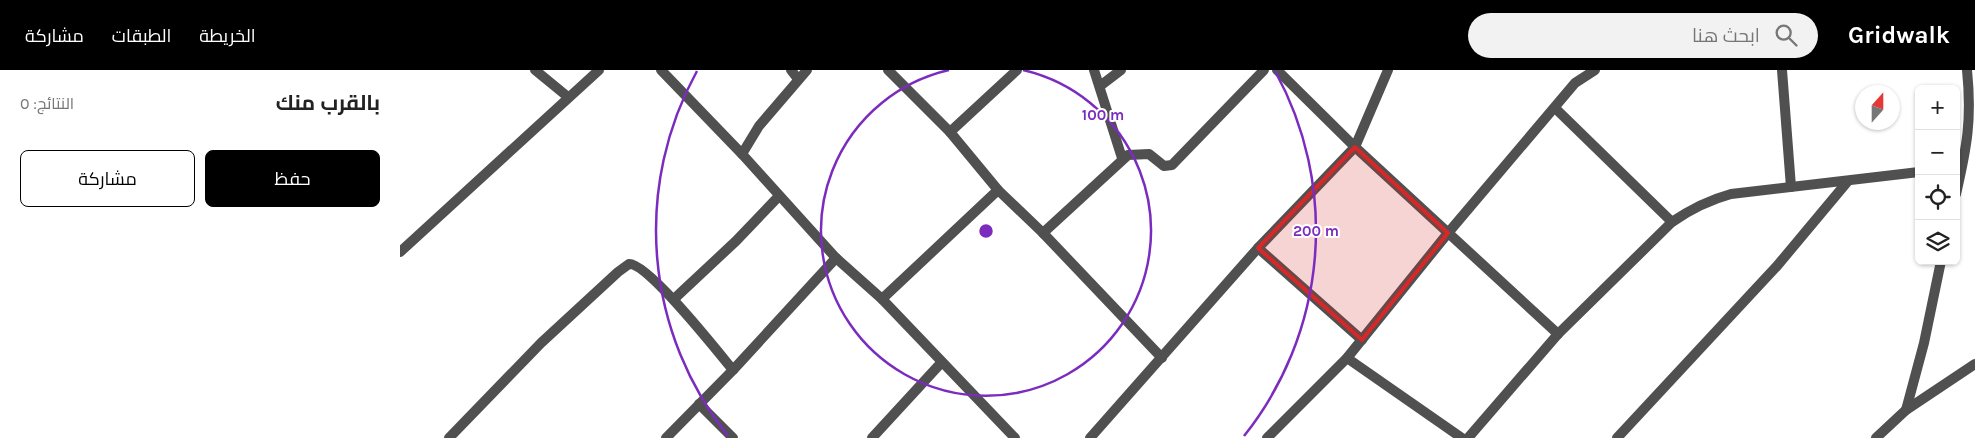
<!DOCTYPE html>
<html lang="ar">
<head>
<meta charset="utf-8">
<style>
	:root { --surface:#fff; --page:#f2f2f2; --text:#222; --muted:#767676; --line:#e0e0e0; --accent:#000 }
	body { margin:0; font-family:Karla,Cairo,sans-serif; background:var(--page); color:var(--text); direction:rtl }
	.controls { position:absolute; right:15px; top:15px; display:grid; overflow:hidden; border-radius:8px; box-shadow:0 1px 4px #0004 }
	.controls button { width:45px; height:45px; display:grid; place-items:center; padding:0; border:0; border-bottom:1px solid var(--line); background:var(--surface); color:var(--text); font:25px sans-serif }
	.compass { position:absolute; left:1455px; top:15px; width:45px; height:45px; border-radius:50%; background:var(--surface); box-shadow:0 1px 4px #0004; rotate:21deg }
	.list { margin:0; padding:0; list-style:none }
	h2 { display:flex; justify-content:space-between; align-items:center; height:65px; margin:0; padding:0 20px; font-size:21px }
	h2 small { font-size:16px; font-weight:400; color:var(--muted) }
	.actions { display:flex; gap:10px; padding:15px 20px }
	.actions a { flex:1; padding:11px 0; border:1px solid var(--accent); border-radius:8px; text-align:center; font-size:18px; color:var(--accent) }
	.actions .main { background:var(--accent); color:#fff }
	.icon { flex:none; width:28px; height:28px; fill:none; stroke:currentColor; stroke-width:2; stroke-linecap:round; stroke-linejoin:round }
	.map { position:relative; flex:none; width:1575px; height:368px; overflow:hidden; direction:ltr }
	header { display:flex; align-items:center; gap:30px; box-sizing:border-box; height:70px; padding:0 25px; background:var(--accent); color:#fff }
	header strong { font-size:24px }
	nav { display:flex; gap:28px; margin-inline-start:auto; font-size:18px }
	.search { width:350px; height:45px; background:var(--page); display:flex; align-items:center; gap:12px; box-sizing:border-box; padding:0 18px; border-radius:28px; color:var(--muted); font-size:19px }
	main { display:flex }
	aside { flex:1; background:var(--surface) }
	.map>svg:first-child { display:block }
</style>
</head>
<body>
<header>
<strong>Gridwalk</strong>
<div class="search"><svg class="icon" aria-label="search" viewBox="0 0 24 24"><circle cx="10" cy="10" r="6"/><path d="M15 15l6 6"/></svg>ابحث هنا</div>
<nav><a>الخريطة</a><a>الطبقات</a><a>مشاركة</a></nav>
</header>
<main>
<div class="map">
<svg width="1575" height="368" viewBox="0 0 1575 368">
	<rect width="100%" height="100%" fill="#fff"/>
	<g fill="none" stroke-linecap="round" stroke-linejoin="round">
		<g stroke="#505050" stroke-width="10">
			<path d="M135 0 168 27"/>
			<path d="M261 0 342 84 436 188 482 229 615 368"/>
			<path d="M391 0 398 9"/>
			<path d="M488 0 550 62 598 120 643 163 762 288"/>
			<path d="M694 0 722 88"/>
			<path d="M877 0 955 77 1158 264"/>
			<path d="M1382 0 1391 117"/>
			<path d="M700 16 721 0"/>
			<path d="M1155 38 1272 152"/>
			<path d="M550 62 617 0"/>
			<path d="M342 84 359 56 407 0"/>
			<path d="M1556 124C1567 77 1572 49 1567 0"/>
			<path d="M643 163 728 85 749 84 764 96 772 95 864 0"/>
			<path d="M858 178 962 270"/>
			<path d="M0 182 199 0"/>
			<path d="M274 229 336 171 379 126"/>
			<path d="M482 229 598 120"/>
			<path d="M947 288 1062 368"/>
			<path d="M299 334 333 368"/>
			<path d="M1506 340 1524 273 1541 191"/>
			<path d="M49 368 141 273 218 202 229 194C248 193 318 282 333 300"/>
			<path d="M266 368 333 300 436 188"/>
			<path d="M472 368 541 293"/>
			<path d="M690 368 858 178 955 77 988 0"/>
			<path d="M867 368 947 288 1048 163 1175 13 1195 0"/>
			<path d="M1068 368 1158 264 1272 152C1291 139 1309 130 1331 124L1519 102"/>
			<path d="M1217 368 1377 196 1448 111"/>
			<path d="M1476 368 1506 340 1575 294"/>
		</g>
	</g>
	<path fill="#d62828" fill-opacity="0.2" stroke="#d62828" stroke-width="4" stroke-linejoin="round" d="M955 77 1048 163 962 270 858 178Z"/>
	<g fill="none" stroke="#7b2cbf" stroke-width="2.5">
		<path d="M623 0A165 165 0 1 1 549 0"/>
		<path d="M328 366A330 330 0 0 1 297 1M875 1A330 330 0 0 1 844 366"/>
	</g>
	<circle cx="586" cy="161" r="8" fill="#7b2cbf" stroke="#fff" stroke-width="2.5"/>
	<g font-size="15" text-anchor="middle" font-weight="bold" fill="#7b2cbf" stroke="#fff" stroke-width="4" stroke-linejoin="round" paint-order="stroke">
		<text x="703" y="50">100 m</text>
		<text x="916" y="166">200 m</text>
	</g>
</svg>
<div class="controls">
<button>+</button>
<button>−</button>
<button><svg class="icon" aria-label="locate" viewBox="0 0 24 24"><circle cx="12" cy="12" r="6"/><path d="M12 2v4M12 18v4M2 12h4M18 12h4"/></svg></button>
<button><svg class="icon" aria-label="layers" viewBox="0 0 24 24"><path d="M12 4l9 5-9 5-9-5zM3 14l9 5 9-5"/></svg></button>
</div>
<svg class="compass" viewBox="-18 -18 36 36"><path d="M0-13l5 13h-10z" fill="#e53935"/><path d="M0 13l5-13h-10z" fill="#767676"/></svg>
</div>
<aside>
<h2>بالقرب منك<small>النتائج: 0</small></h2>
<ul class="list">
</ul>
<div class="actions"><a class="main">حفظ</a><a>مشاركة</a></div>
</aside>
</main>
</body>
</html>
